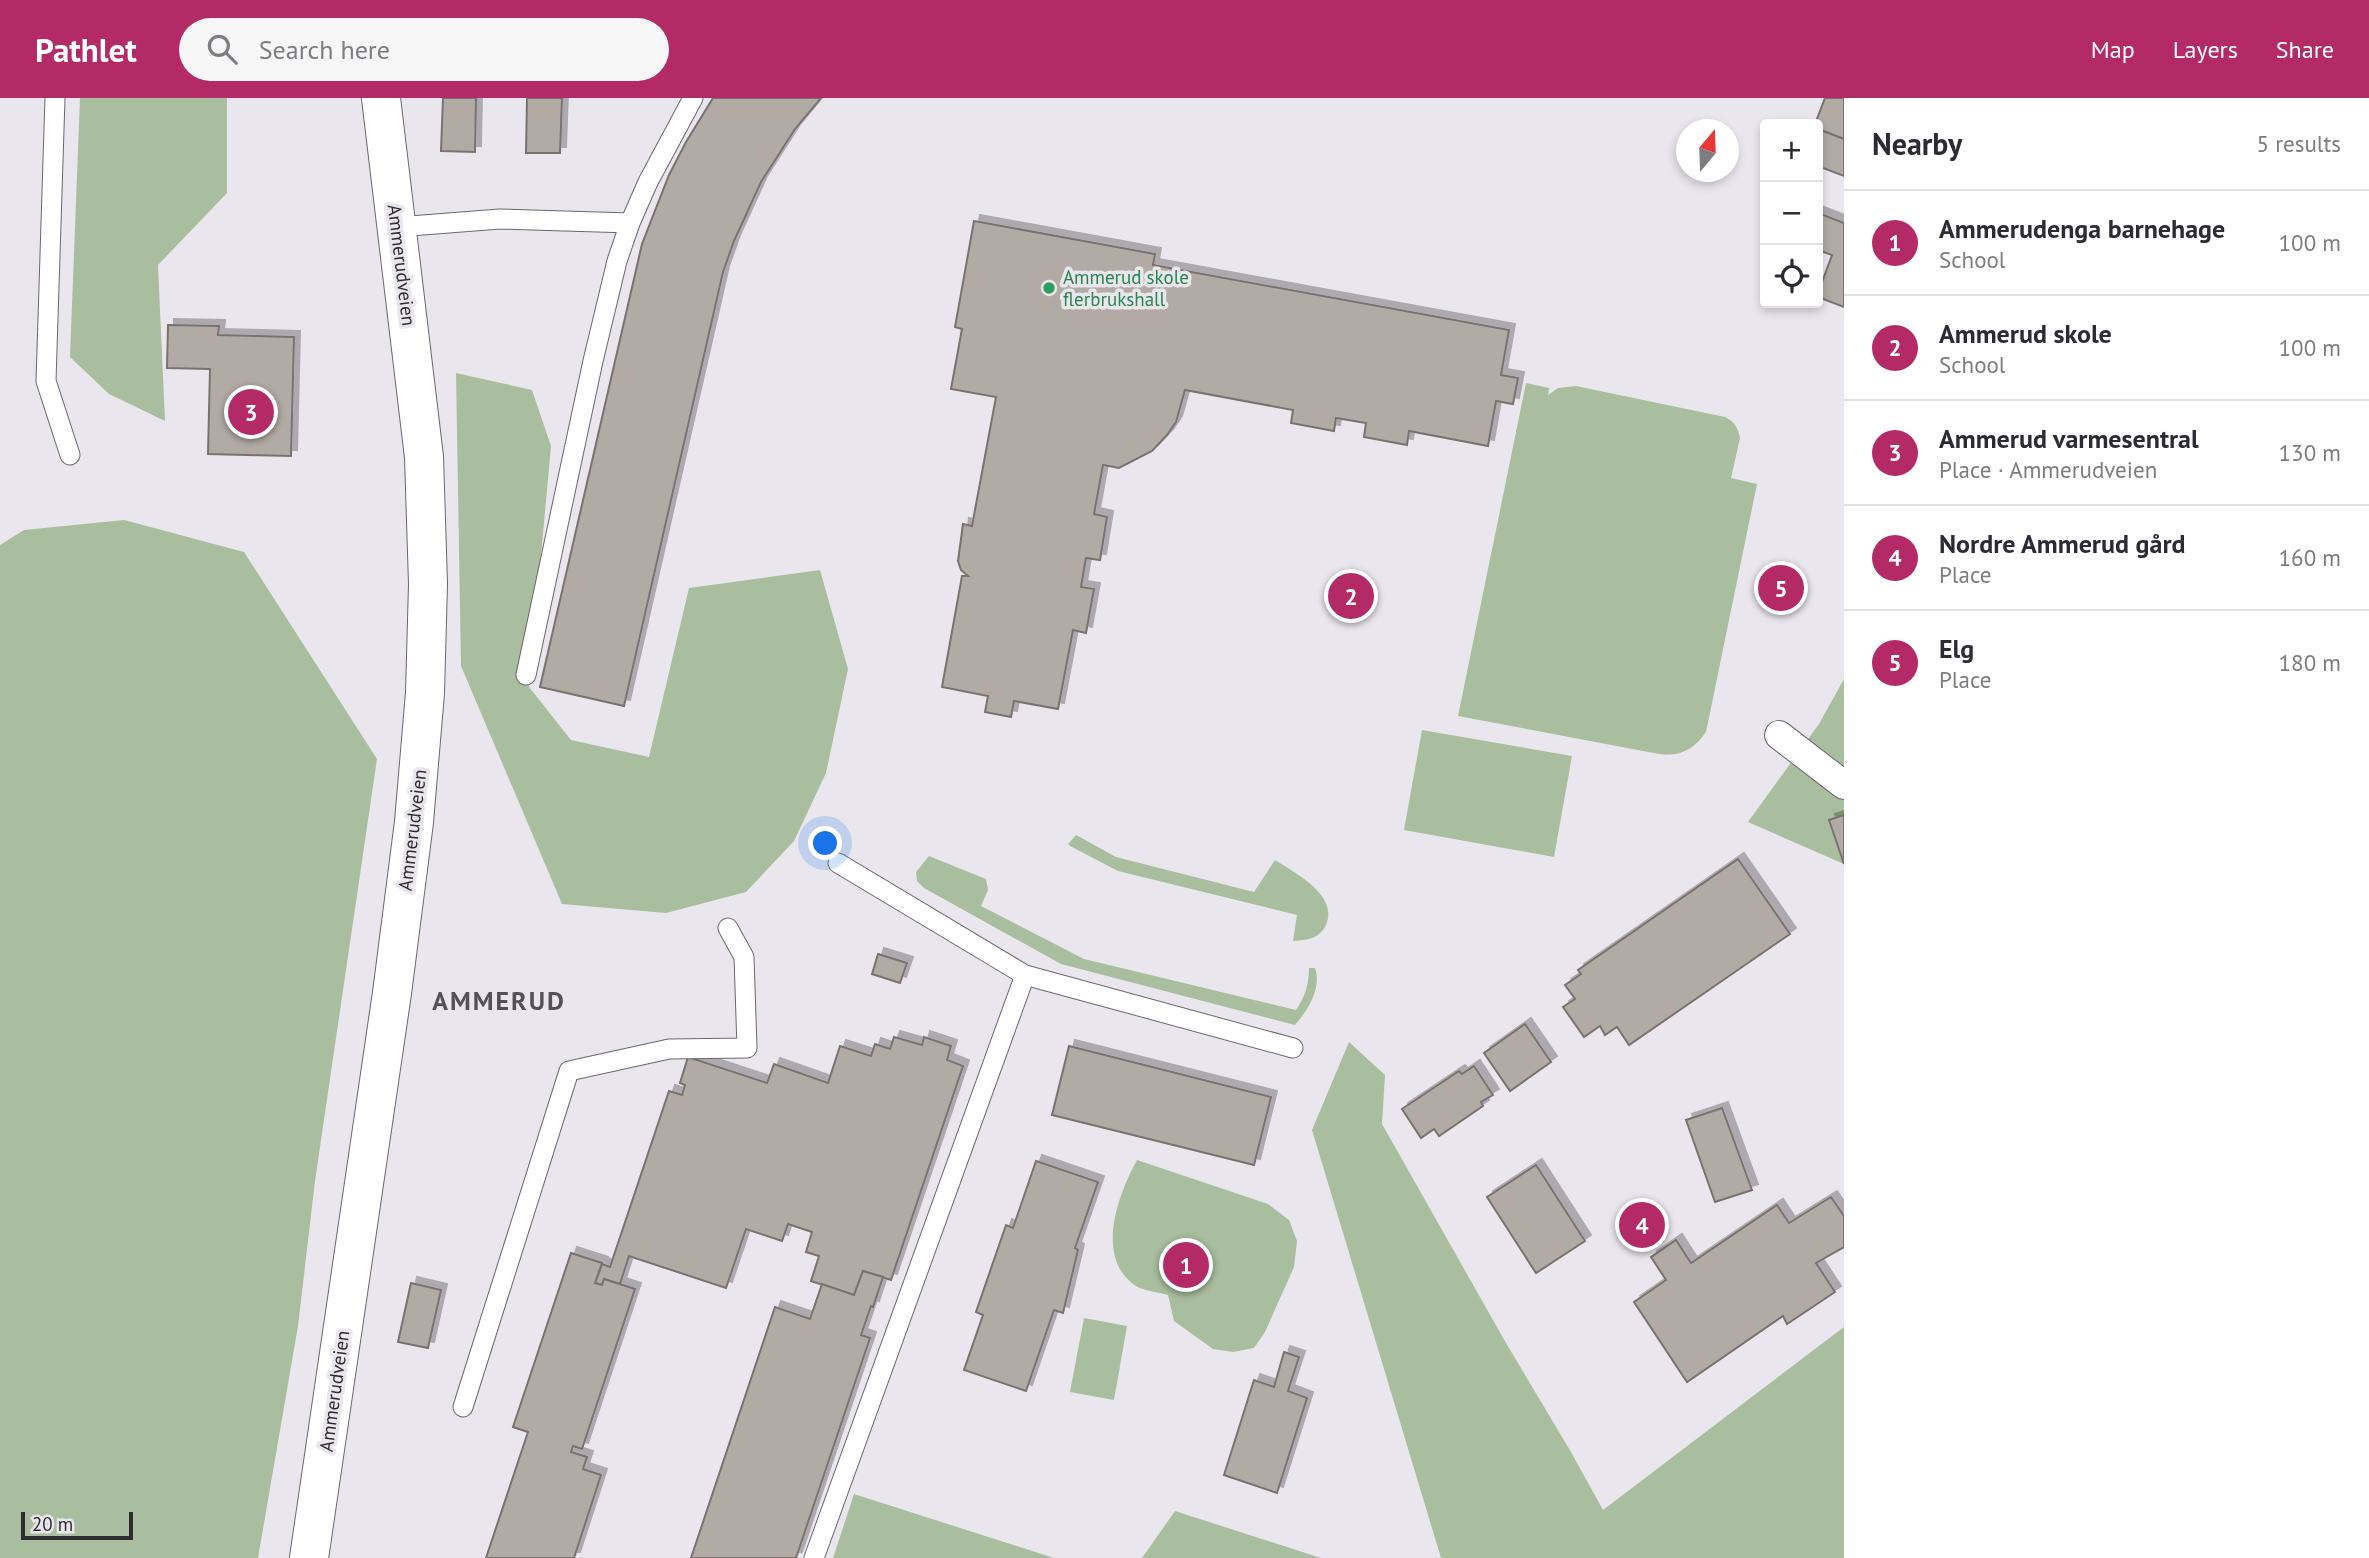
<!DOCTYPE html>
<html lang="en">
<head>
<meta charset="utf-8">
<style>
	:root { --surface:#fff; --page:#f7f7f7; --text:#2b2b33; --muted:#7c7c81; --line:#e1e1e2; --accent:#b42a66 }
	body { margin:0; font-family:"PT Sans",sans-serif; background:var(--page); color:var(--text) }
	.controls { position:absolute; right:21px; top:21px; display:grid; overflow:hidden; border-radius:7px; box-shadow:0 4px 10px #0003 }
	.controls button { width:63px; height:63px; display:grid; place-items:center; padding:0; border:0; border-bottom:2px solid var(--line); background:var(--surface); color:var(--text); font:35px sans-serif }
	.compass { position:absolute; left:1676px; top:21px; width:63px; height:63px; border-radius:50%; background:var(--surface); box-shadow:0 4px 10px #0003; rotate:19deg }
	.scale { position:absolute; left:21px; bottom:18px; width:112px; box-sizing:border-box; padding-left:7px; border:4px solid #2e2d30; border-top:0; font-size:19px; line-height:24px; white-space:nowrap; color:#2e2d30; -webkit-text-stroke:5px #eae6ee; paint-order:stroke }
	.you { position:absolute; left:826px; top:746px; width:24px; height:24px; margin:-18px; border:5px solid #fff; border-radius:50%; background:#1a73e8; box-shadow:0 0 0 10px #1a73e833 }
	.badge { display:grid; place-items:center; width:46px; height:46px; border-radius:50%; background:var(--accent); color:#fff; font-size:23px; font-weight:700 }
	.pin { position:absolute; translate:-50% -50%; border:4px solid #fff; box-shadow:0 2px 7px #0006 }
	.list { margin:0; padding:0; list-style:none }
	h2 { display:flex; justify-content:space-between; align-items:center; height:91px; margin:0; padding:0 28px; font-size:30px }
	h2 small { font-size:23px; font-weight:400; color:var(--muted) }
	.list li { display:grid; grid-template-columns:46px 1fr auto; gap:21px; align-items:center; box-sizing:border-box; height:105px; padding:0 28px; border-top:2px solid var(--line) }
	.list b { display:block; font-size:26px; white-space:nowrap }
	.list p { margin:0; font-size:23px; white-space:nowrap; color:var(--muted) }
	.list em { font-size:23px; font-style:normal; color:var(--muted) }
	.icon { flex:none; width:38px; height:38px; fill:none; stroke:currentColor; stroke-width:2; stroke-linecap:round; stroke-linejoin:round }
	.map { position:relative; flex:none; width:1844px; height:1460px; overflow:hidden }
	header { display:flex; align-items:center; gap:42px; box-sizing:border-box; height:98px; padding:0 35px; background:var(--accent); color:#fff }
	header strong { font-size:33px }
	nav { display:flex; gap:38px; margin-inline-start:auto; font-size:24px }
	.search { width:490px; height:63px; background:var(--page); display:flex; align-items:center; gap:18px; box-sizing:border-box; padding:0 24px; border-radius:38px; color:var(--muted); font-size:26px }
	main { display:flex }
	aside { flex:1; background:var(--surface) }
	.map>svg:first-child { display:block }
</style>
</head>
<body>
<header>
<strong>Pathlet</strong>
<div class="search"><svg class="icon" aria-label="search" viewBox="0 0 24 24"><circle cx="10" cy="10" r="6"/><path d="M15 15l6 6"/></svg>Search here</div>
<nav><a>Map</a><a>Layers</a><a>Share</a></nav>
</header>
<main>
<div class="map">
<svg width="1844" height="1460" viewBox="0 0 1844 1460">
	<defs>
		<filter id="shadow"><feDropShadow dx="6" dy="-6" stdDeviation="0" flood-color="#0004"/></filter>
	</defs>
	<rect width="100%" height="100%" fill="#eae6ee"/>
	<g fill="#a9be9e">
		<path d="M80 0H227V95L158 167 165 323 109 296 70 259Z"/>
		<path d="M456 275 532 292 551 348 529 589 571 642 649 659 689 490 820 472 848 571 826 675 794 743 746 794 666 815 562 806 461 568Z"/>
		<path d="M1526 285 1549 290 1548 297 1558 290 1576 288 1725 319C1734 323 1738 330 1740 340L1731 380 1757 386 1706 634C1694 651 1681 659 1659 656L1458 618Z"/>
		<path d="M124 422 244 454 377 661 315 1083 298 1228 258 1460H0V447L24 432Z"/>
		<path d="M1844 581V766L1748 724 1819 626Z"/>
		<path d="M1422 632 1572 658 1554 759 1404 732Z"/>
		<path d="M1076 737 1116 759 1254 794 1275 762C1295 775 1339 797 1326 827 1319 841 1307 842 1293 843L1297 817 1118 773 1070 748 1068 746Z"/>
		<path d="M929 758 986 781 988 792 981 808 1084 861 1296 912C1305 899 1309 886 1309 870H1315C1322 890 1308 912 1295 927L1061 866 924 790 917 783 916 774Z"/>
		<path d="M1349 944 1385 977 1382 1026 1506 1245 1571 1354 1603 1412 1844 1229V1460H1441L1312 1032Z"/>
		<path d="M1137 1062 1268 1106 1289 1122 1297 1143 1294 1169 1265 1234 1254 1250 1233 1254 1213 1251 1174 1223 1168 1197C1158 1194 1144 1193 1136 1188 1094 1160 1118 1097 1137 1062Z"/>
		<path d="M1084 1220 1127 1228 1114 1302 1070 1294Z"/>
		<path d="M854 1396 1054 1460H833Z"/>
		<path d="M1175 1413 1321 1460H1142Z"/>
	</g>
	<g fill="#b2aba5" stroke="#7a726e" stroke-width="2" filter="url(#shadow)">
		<path d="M443 0H476L475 54 441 53Z"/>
		<path d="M527 0H562L560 55H526Z"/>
		<path d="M713 0H821L795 31 761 84 734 143 723 174 624 608 540 589 642 146 669 77 686 44Z"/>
		<path d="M1825 0H1844V41L1818 31V26H1815Z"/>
		<path d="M1818 31 1844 41V78L1818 68Z"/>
		<path d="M1818 115 1844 125V209L1818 199V189L1820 183 1822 184 1832 157 1818 152Z"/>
		<path d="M974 123 1155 156 1153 167 1509 232 1501 277 1518 280 1513 306 1496 303 1488 348 1409 333 1407 347 1364 339 1366 325 1336 320 1334 333 1291 325 1293 312 1185 292 1176 324 1167 337 1152 353 1119 370 1103 367 1094 416 1107 419 1100 462 1086 460 1081 489 1094 491 1086 535 1073 532 1058 611 1014 603 1011 619 985 614 988 598 942 589 962 478H968L961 472 958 463 963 426 972 428 996 299 951 291 962 231 955 229Z"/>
		<path d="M168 227 219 228 218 237 294 239 291 358 208 356 210 271 167 270Z"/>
		<path d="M1844 717V766L1829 722Z"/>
		<path d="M1738 761 1790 836 1629 947 1617 929 1605 937 1600 928 1584 939 1563 909 1575 901 1565 887 1581 876 1578 872Z"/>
		<path d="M878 856 907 865 900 885 872 876Z"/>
		<path d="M1525 926 1551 964 1510 993 1484 955Z"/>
		<path d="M894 939 922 947 924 939 951 948 947 962 963 968 891 1182 863 1173 854 1197 811 1183 819 1158 806 1154 812 1134 788 1126 782 1143 746 1131 726 1190 629 1158 620 1186 604 1181 602 1187 595 1185 602 1166 610 1169 669 993 682 997 685 987 680 985 688 959 767 985 774 966 828 985 840 948 871 958 875 946 890 951Z"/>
		<path d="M1069 948 1271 999 1254 1067 1052 1017Z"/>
		<path d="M1474 968 1493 997 1481 1004 1483 1008 1439 1038 1434 1031 1421 1040 1402 1011 1459 973 1462 976Z"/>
		<path d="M1722 1010 1752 1092 1715 1104 1686 1022Z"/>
		<path d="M1036 1063 1098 1084 1075 1150 1078 1152 1063 1215 1054 1212 1026 1293 964 1272 983 1217 976 1214 1006 1127 1013 1130Z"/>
		<path d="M1536 1067 1585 1143 1536 1175 1487 1099Z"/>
		<path d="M1831 1099 1844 1118V1149L1816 1165 1835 1194 1787 1226 1783 1218 1687 1284 1634 1204 1666 1182 1651 1159 1676 1142 1691 1165 1777 1107 1789 1125Z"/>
		<path d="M571 1155 602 1165 595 1185 602 1187 604 1181 635 1191 582 1351 573 1348 571 1354 587 1359 583 1371 601 1377 574 1460H486L528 1334 513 1329Z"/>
		<path d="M863 1173 883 1179 873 1209 871 1208 861 1237 870 1240 796 1460H691L775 1209 810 1221 822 1186 854 1197Z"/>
		<path d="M411 1185 441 1192 428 1250 398 1244Z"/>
		<path d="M1284 1254 1299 1259 1288 1293 1307 1300 1277 1395 1224 1377 1254 1282 1274 1289Z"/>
	</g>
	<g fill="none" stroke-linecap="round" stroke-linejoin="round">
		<g stroke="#6a676e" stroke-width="21">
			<g id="service">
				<path d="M55 0 46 283 70 357"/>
				<path d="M397 129 500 121 630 125"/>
				<path d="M526 577 593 263 617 163 630 125 648 84 693 0"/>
				<path d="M838 765 1025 877 1293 950"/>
				<path d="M463 1309 569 973 669 951 747 950 744 859 728 830"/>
				<path d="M814 1460 1025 877"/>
			</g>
		</g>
		<g stroke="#6a676e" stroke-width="30">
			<path id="pedestrian" d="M1779 637 1844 687"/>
		</g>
		<g stroke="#6a676e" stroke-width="40">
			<path id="tertiary" d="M309 1460 392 895 414 724 425 595 428 486 424 359 381 0"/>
		</g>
		<use href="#service" stroke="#fff" stroke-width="19"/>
		<use href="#pedestrian" stroke="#fff" stroke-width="28"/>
		<use href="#tertiary" stroke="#fff" stroke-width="38"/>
	</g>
	<circle fill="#2e9e5b" stroke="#eae6ee" stroke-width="2.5" cx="1049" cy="190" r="7"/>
	<g text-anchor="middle" stroke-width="7" stroke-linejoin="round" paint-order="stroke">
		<g font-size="19" fill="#2e2d30" stroke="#eae6ee">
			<text transform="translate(402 167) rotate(83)" y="7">Ammerudveien</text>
			<text transform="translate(412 732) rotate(-83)" y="7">Ammerudveien</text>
			<text transform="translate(334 1293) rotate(-82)" y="7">Ammerudveien</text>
		</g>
		<g font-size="19" fill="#27864d" stroke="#eae6ee" text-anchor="start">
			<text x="1063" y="186">Ammerud skole<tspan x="1063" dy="22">flerbrukshall</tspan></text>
		</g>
		<g font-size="26" font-weight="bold" letter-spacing="2" fill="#545057" stroke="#eae6ee">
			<text x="499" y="912">AMMERUD</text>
		</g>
	</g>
</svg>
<div class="controls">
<button>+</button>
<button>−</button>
<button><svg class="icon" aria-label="locate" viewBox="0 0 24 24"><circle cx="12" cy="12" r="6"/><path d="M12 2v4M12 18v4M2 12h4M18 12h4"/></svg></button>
</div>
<svg class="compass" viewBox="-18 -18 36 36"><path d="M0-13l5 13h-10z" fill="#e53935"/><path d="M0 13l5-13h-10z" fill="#7c7c81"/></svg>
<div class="scale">20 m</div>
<div class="you"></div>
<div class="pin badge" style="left:1186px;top:1167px">1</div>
<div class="pin badge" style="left:1351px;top:498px">2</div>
<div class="pin badge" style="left:251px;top:314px">3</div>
<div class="pin badge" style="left:1642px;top:1127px">4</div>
<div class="pin badge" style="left:1781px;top:490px">5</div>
</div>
<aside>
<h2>Nearby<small>5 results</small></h2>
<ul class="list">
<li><span class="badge">1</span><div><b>Ammerudenga barnehage</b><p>School</p></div><em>100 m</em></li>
<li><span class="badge">2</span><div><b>Ammerud skole</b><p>School</p></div><em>100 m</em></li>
<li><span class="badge">3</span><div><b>Ammerud varmesentral</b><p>Place · Ammerudveien</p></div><em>130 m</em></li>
<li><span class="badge">4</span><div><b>Nordre Ammerud gård</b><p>Place</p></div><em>160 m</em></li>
<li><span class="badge">5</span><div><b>Elg</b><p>Place</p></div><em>180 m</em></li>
</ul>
</aside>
</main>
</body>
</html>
